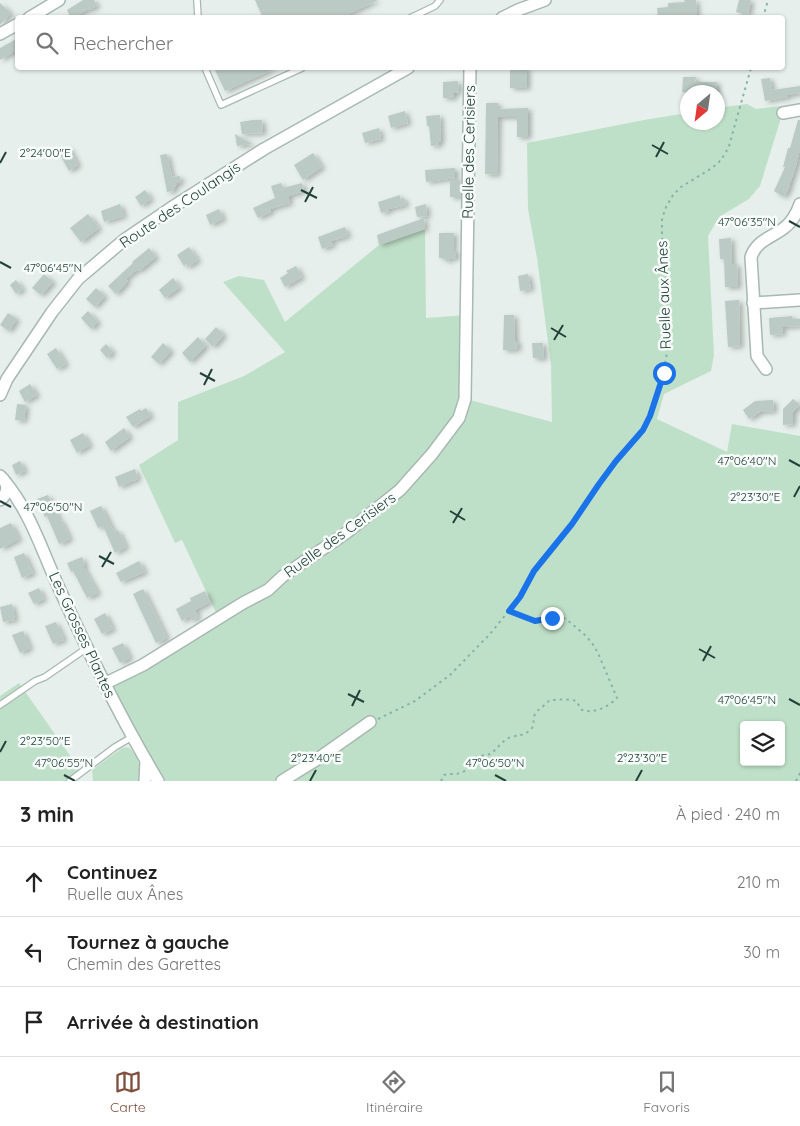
<!DOCTYPE html>
<html lang="fr">
<head>
<meta charset="utf-8">
<style>
	:root { --surface:#fff; --page:#f6f6f6; --text:#222; --muted:#767676; --line:#e0e0e0; --accent:#804e3d }
	body { margin:0; font-family:Quicksand,sans-serif; background:var(--page); color:var(--text) }
	.controls { position:absolute; right:15px; bottom:15px; display:grid; overflow:hidden; border-radius:5px; box-shadow:0 1px 4px #0004 }
	.controls button { width:45px; height:45px; display:grid; place-items:center; padding:0; border:0; border-bottom:1px solid var(--line); background:var(--surface); color:var(--text); font:25px sans-serif }
	.compass { position:absolute; left:680px; top:85px; width:45px; height:45px; border-radius:50%; background:var(--surface); box-shadow:0 1px 4px #0004; rotate:209deg }
	.stop { position:absolute; width:15px; height:15px; margin:-11px; border:4px solid #1a73e8; border-radius:50%; background:#fff }
	.stop.end { background:#1a73e8; border-color:#fff; box-shadow:0 1px 5px #0008 }
	.list { margin:0; padding:0; list-style:none }
	h2 { display:flex; justify-content:space-between; align-items:center; height:65px; margin:0; padding:0 20px; font-size:21px }
	h2 small { font-size:16px; font-weight:400; color:var(--muted) }
	.list li { display:grid; grid-template-columns:32px 1fr auto; gap:15px; align-items:center; box-sizing:border-box; height:70px; padding:0 20px; border-top:1px solid var(--line) }
	.list b { display:block; font-size:19px; white-space:nowrap }
	.list p { margin:0; font-size:16px; white-space:nowrap; color:var(--muted) }
	.list em { font-size:16px; font-style:normal; color:var(--muted) }
	.icon { flex:none; width:28px; height:28px; fill:none; stroke:currentColor; stroke-width:2; stroke-linecap:round; stroke-linejoin:round }
	.map { position:relative; flex:none; width:800px; height:781px; overflow:hidden }
	.search { position:absolute; background:var(--surface); box-shadow:0 1px 4px #0004; left:15px; right:15px; top:15px; height:55px; display:flex; align-items:center; gap:12px; box-sizing:border-box; padding:0 18px; border-radius:5px; color:var(--muted); font-size:19px }
	.sheet { height:275px; background:var(--surface) }
	nav { display:flex; justify-content:space-around; align-items:center; box-sizing:border-box; height:70px; border-top:1px solid var(--line); background:var(--surface); font-size:14px; color:var(--muted) }
	nav a { display:grid; justify-items:center; gap:2px }
	nav .on { color:var(--accent) }
	.map>svg:first-child { display:block }
</style>
</head>
<body>
<div class="map">
<svg width="800" height="781" viewBox="0 0 800 781">
	<defs>
		<filter id="shadow"><feDropShadow dx="3.5" dy="2" stdDeviation="2.5" flood-color="#0004"/></filter>
	</defs>
	<rect width="100%" height="100%" fill="#e6efeb"/>
	<g fill="#bfe0c8" fill-rule="evenodd">
		<path d="M747 104 756 109 781 106 780 121 760 186 749 199 719 217 708 236 714 355 711 371 664 394 657 419 727 452 732 424 800 436V781H164L100 692 171 651 220 621 182 540 175 543 139 465 178 440V402L244 376 285 352 223 282 239 276 264 280 285 322 379 245 425 229 426 318 467 315 466 399 552 422 551 365 537 258 528 209 527 143 644 120 687 113 688 122H718V108ZM744 725H781V762H744Z"/>
		<path d="M19 683 83 774 72 781H0V696Z"/>
		<path d="M128 747C140 757 140 767 140 781H93L92 770 122 748Z"/>
	</g>
	<g fill="#bbcac4" filter="url(#shadow)">
		<path d="M83 0H94L97 6 89 10 88 9 73 18H71L67 10Z"/>
		<path d="M255 0H378L340 18H263Z"/>
		<path d="M684 0H696L697 18H658L657 8 668 7V3L685 2Z"/>
		<path d="M739 0H751L748 15 736 12Z"/>
		<path d="M0 3 11 13 0 25Z"/>
		<path d="M18 38V49L0 60V48Z"/>
		<path d="M214 68H276L225 91Z"/>
		<rect x="510" y="68" width="17" height="20"/>
		<path d="M683 77H696L695 82H717V92H682Z"/>
		<path d="M770 78 772 90 800 86V93L788 95V97L765 101 761 79Z"/>
		<path d="M458 81 459 92 454 93V98H443V82Z"/>
		<path d="M486 103H498V109L528 108V137H517V117H498L497 175 485 174Z"/>
		<path d="M405 111 408 123 391 128 388 116Z"/>
		<path d="M440 115 441 141 439 142V145L431 146 429 126H427L426 116Z"/>
		<path d="M253 120H262L263 133 242 134 240 122Z"/>
		<path d="M798 120H800V149L796 166 789 186H790L784 197 774 191 785 167H783L788 148H790Z"/>
		<path d="M379 128 381 139 365 143 362 133Z"/>
		<path d="M235 134 252 144 237 146Z"/>
		<path d="M69 147 78 165 69 171 59 153Z"/>
		<path d="M313 153 322 167 303 180 294 165Z"/>
		<path d="M167 154 172 177 180 176 181 183H177L173 191 167 192 160 155Z"/>
		<path d="M455 168V178L426 182 425 170Z"/>
		<path d="M450 180H460L461 197H450Z"/>
		<path d="M281 183 283 188 302 183 304 191 288 196 290 203 270 209 271 212 258 218 253 208 275 198 271 186Z"/>
		<path d="M145 190 151 199 141 206 135 197Z"/>
		<path d="M400 195V199L404 198 406 205 389 209V211L381 213 378 202Z"/>
		<path d="M120 204 124 216 104 222 101 211Z"/>
		<path d="M426 204 427 216 417 217 415 207Z"/>
		<path d="M219 209 223 219 210 225 206 215Z"/>
		<path d="M88 214 99 228 81 242 70 228Z"/>
		<path d="M424 218 425 229 379 245 377 235Z"/>
		<path d="M345 227 348 236 331 241 333 245 322 249 318 237Z"/>
		<path d="M439 233H454L453 251H456V259L450 258 448 262 443 258H439Z"/>
		<path d="M731 238 732 264H737L738 287H725L724 259H720L719 239Z"/>
		<path d="M189 247 198 260 188 267 186 264 184 266 177 255Z"/>
		<path d="M149 248 156 257 139 271 138 269 125 279 128 281 116 294 108 286 133 263 132 262Z"/>
		<path d="M296 266 302 277 285 287 280 278 288 273 286 271Z"/>
		<path d="M44 274 53 282 41 295 32 288Z"/>
		<path d="M528 274 531 289 520 291 518 276Z"/>
		<path d="M173 278 180 287 165 298 159 290Z"/>
		<path d="M16 280 23 289 16 294 10 285Z"/>
		<path d="M96 288 105 296 95 307 86 299Z"/>
		<path d="M739 300 740 346 728 347 725 301Z"/>
		<path d="M88 311 98 322 91 329 81 318Z"/>
		<path d="M8 313 17 319 9 331 0 325Z"/>
		<path d="M504 315H514L515 340H516V342L518 343V348L514 350H503Z"/>
		<path d="M792 316V319H800V326L782 327 783 334 770 335 769 318Z"/>
		<path d="M216 327 224 335 213 347 205 339Z"/>
		<path d="M198 337 206 346 190 362 182 353Z"/>
		<path d="M163 343 171 351 159 364 151 357Z"/>
		<path d="M532 343H543L544 359 533 358Z"/>
		<path d="M106 344 113 352 107 358 100 350Z"/>
		<path d="M56 348 66 364 57 369 47 354Z"/>
		<path d="M30 384 37 395 25 402 19 391Z"/>
		<path d="M793 399 800 405 793 412V424L783 425V409Z"/>
		<path d="M773 400 774 411 760 412 749 419 743 410 755 401Z"/>
		<path d="M17 404 26 405 24 421 15 420Z"/>
		<path d="M146 408 151 416 133 427 126 417 140 409 141 411Z"/>
		<path d="M124 428 130 437 111 451 105 442Z"/>
		<path d="M83 433 90 445 77 453 70 440Z"/>
		<path d="M20 461 25 471 16 475 12 465Z"/>
		<path d="M135 469 138 479 119 487 115 477Z"/>
		<path d="M48 495 60 521 61 520 70 539 59 544 47 516 45 517 37 499Z"/>
		<path d="M101 506 114 532 118 530 126 547 115 553 103 526 98 528 90 511Z"/>
		<path d="M11 523 19 539 0 549V528Z"/>
		<path d="M24 553 33 573 22 578 14 557Z"/>
		<path d="M82 557 85 565 83 566 98 593 87 598 73 571 71 572 67 563Z"/>
		<path d="M139 561 145 572 121 582 116 573Z"/>
		<path d="M39 588 44 599 34 604 28 593Z"/>
		<path d="M143 589 167 638 156 643 133 594Z"/>
		<path d="M205 591 210 602 195 610 198 617 192 621 190 616 182 621 176 609 191 601 190 598Z"/>
		<path d="M12 604 15 620 3 622 0 607Z"/>
		<path d="M105 613 113 629 102 634 94 619Z"/>
		<path d="M56 622 64 640 53 644 45 626Z"/>
		<path d="M23 631 30 648 20 653 12 635Z"/>
		<path d="M123 643 130 658 120 663 112 648Z"/>
	</g>
	<g fill="none" stroke-linecap="round" stroke-linejoin="round">
		<g stroke="#a8b8b2" stroke-width="8">
			<g id="service">
				<path d="M197 0 198 18"/>
				<path d="M410 18 435 6 440 0"/>
				<path d="M205 68 221 105 302 68"/>
				<path d="M0 705 35 681 45 677 87 648"/>
				<path d="M70 781 115 747 132 737"/>
			</g>
		</g>
		<g stroke="#a8b8b2" stroke-width="14">
			<g id="minor">
				<path d="M29 18 59 0"/>
				<path d="M502 18 518 10 545 0"/>
				<path d="M0 34 18 24"/>
				<path d="M783 113 800 110"/>
				<path d="M753 303 800 300"/>
				<path d="M766 369 757 356 751 257C757 240 771 238 784 228 792 222 797 213 800 204"/>
				<path d="M0 395 7 379 52 312 78 279 124 240 171 208 264 149 408 68"/>
				<path d="M0 476C9 483 9 493 0 500"/>
				<path d="M6 483C31 514 43 553 59 588 89 654 121 719 158 781"/>
				<path d="M104 684 143 665 243 603 268 590 283 576 346 533 400 490 432 454 459 418 465 399 470 68"/>
				<path d="M145 781 146 761"/>
				<path d="M282 781 319 758 370 722"/>
			</g>
		</g>
		<g stroke="#86b3a5" stroke-width="2" stroke-dasharray="2.5 4" stroke-linecap="butt">
			<path d="M763 18 768 0"/>
			<path d="M378 719 415 701 450 675 490 634 520 597 534 571 572 524 599 485 616 461 643 430 650 416 657 394 663 373 668 348 666 276 662 244V220L665 209 673 195 681 187 712 168 719 162 725 154 729 146 751 68"/>
			<path d="M441 781 444 775C450 773 458 775 463 772 468 769 468 763 472 759 477 755 485 756 490 754 498 749 502 740 511 737 518 735 523 736 529 731 536 726 532 721 535 714 537 711 537 711 540 709 543 707 546 703 549 701 555 699 570 699 576 701L582 710C594 714 608 707 617 698L598 653 592 643 585 635 571 623 564 618 559 616 535 621 509 611"/>
			<path d="M796 781 800 773"/>
		</g>
		<use href="#service" stroke="#fff" stroke-width="5.5"/>
		<use href="#minor" stroke="#fff" stroke-width="11"/>
	</g>
	<g fill="none" stroke-linecap="round" stroke-linejoin="round">
		<path stroke="#1a73e8" stroke-width="6" d="M552 618 535 621 509 611 520 597 534 571 572 524 599 484 616 461 643 430 650 416 664 373"/>
	</g>
	<path fill="none" stroke="#24423a" stroke-width="2" d="M652 145 668 154M656 157 664 142M0 163 6 152M301 190 317 198M305 202 313 187M789 221 800 227M0 262 11 268M551 328 566 337M554 340 563 325M200 373 215 381M204 385 212 369M789 460 800 466M794 497 800 486M0 501 11 507M450 511 465 520M453 523 462 508M99 556 114 564M102 567 111 552M699 649 715 658M703 661 711 646M348 694 364 702M789 699 800 705M352 706 360 690M0 752 6 741M64 775 75 781M495 775 506 781M310 781 316 770M636 781 642 770"/>
	<g text-anchor="middle" stroke-width="5" stroke-linejoin="round" paint-order="stroke">
		<g font-size="15" fill="#24423a" stroke="#f7fbf9">
			<text transform="translate(469 152) rotate(-89)" y="5">Ruelle des Cerisiers</text>
			<text transform="translate(180 205) rotate(-34)" y="5">Route des Coulangis</text>
			<text transform="translate(664 295) rotate(-92)" y="5">Ruelle aux Ânes</text>
			<text transform="translate(340 535) rotate(-36)" y="5">Ruelle des Cerisiers</text>
			<text transform="translate(82 635) rotate(65)" y="5">Les Grosses Plantes</text>
		</g>
	</g>
	<g font-size="12" text-anchor="middle" fill="#24423a" stroke="#f7fbf9" stroke-width="5" stroke-linejoin="round" paint-order="stroke">
		<text x="45" y="157">2°24'00"E</text>
		<text x="747" y="226">47°06'35"N</text>
		<text x="53" y="272">47°06'45"N</text>
		<text x="747" y="465">47°06'40"N</text>
		<text x="755" y="501">2°23'30"E</text>
		<text x="53" y="511">47°06'50"N</text>
		<text x="747" y="704">47°06'45"N</text>
		<text x="45" y="745">2°23'50"E</text>
		<text x="316" y="762">2°23'40"E</text>
		<text x="642" y="762">2°23'30"E</text>
		<text x="64" y="767">47°06'55"N</text>
		<text x="495" y="767">47°06'50"N</text>
	</g>
</svg>
<div class="controls">
<button><svg class="icon" aria-label="layers" viewBox="0 0 24 24"><path d="M12 4l9 5-9 5-9-5zM3 14l9 5 9-5"/></svg></button>
</div>
<svg class="compass" viewBox="-18 -18 36 36"><path d="M0-13l5 13h-10z" fill="#e53935"/><path d="M0 13l5-13h-10z" fill="#767676"/></svg>
<div class="stop" style="left:664px;top:373px"></div>
<div class="stop end" style="left:552px;top:618px"></div>
<div class="search"><svg class="icon" aria-label="search" viewBox="0 0 24 24"><circle cx="10" cy="10" r="6"/><path d="M15 15l6 6"/></svg>Rechercher</div>
</div>
<section class="sheet">
<h2>3 min<small>À pied · 240 m</small></h2>
<ul class="list">
<li><svg class="icon" aria-label="ahead" viewBox="0 0 24 24"><path d="M12 20V5M6 11l6-6 6 6"/></svg><div><b>Continuez</b><p>Ruelle aux Ânes</p></div><em>210 m</em></li>
<li><svg class="icon" aria-label="left" viewBox="0 0 24 24"><path d="M17 20v-9H6M10 6l-5 5 5 5"/></svg><div><b>Tournez à gauche</b><p>Chemin des Garettes</p></div><em>30 m</em></li>
<li><svg class="icon" aria-label="arrive" viewBox="0 0 24 24"><path d="M6 21V4h12l-3 4 3 4H6"/></svg><div><b>Arrivée à destination</b></div></li>
</ul>
</section>
<nav>
<a class="on"><svg class="icon" aria-label="map" viewBox="0 0 24 24"><path d="M3 6l6-2 6 2 6-2v14l-6 2-6-2-6 2zM9 4v14M15 6v14"/></svg>Carte</a>
<a><svg class="icon" aria-label="directions" viewBox="0 0 24 24"><path d="M12 3l9 9-9 9-9-9zM9 14v-3h6M13 9l2 2-2 2"/></svg>Itinéraire</a>
<a><svg class="icon" aria-label="saved" viewBox="0 0 24 24"><path d="M7 4h10v16l-5-4-5 4z"/></svg>Favoris</a>
</nav>
</body>
</html>
